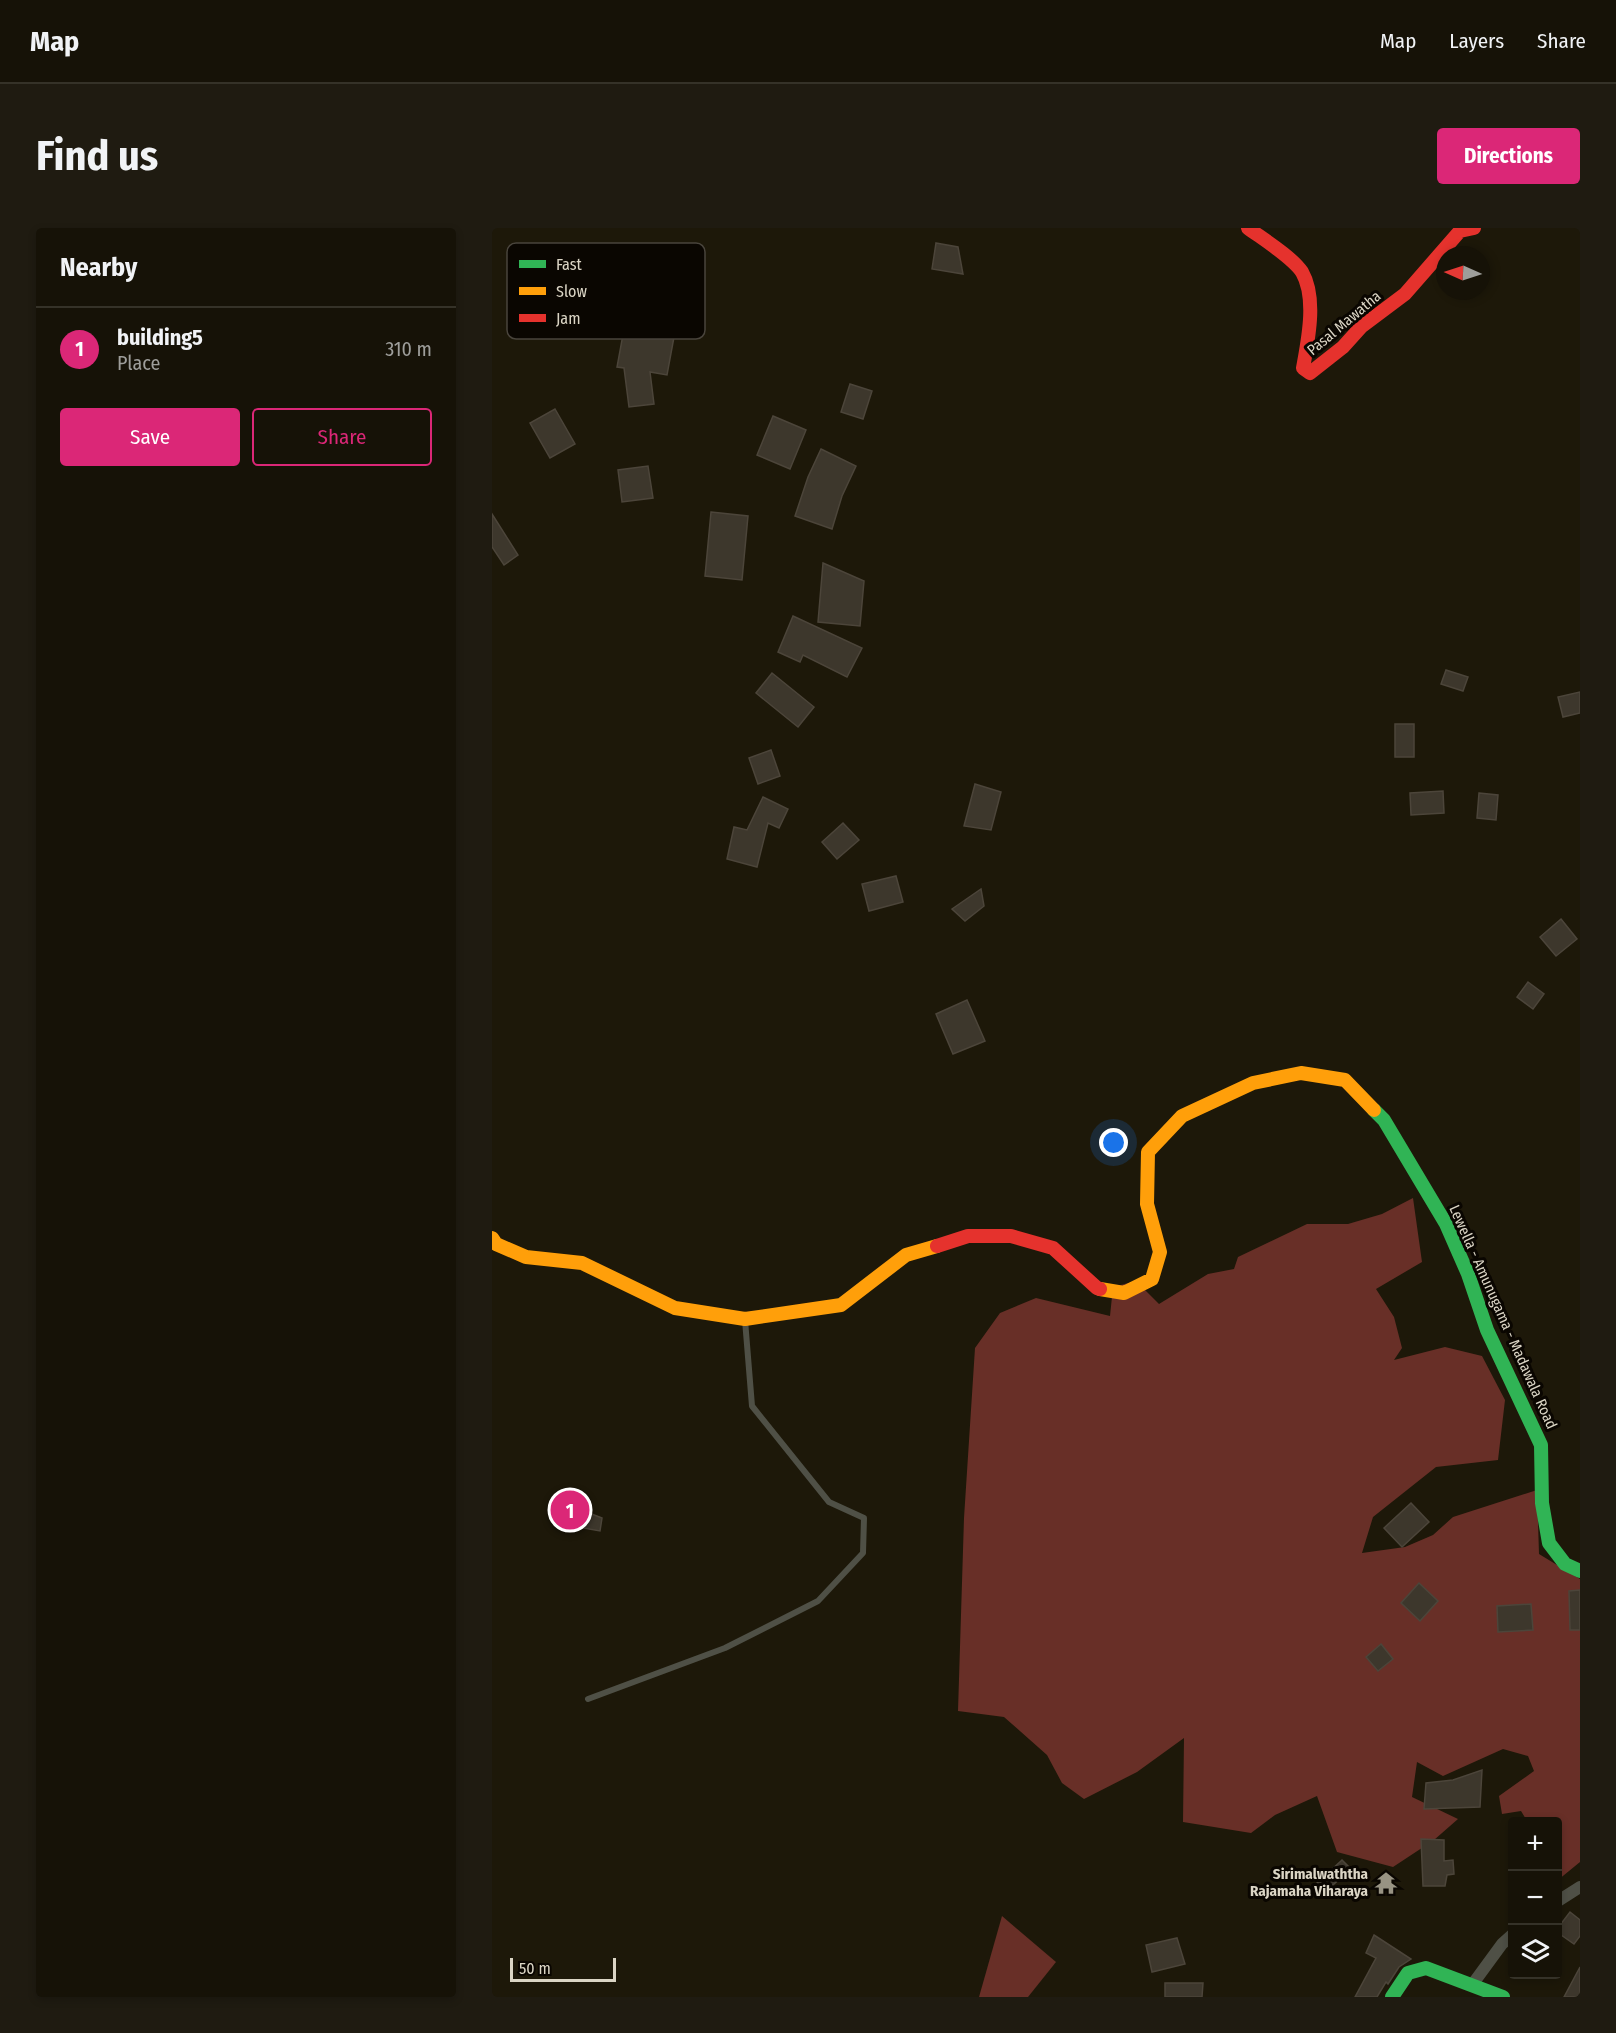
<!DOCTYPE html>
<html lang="en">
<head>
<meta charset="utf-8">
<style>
	:root { --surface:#161207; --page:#1f1b11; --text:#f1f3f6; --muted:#9e9e9b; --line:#353228; --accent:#db2777 }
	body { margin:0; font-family:"Fira Sans Condensed",sans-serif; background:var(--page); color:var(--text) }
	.controls { position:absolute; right:18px; bottom:18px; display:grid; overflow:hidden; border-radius:6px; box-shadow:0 3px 9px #0003 }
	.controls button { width:54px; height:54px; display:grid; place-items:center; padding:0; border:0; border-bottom:2px solid var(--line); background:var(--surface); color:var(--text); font:30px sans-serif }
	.compass { position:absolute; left:944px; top:18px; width:54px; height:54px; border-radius:50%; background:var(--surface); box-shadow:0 3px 9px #0003; rotate:273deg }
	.scale { position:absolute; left:18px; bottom:15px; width:106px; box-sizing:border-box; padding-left:6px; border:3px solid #dbd5c5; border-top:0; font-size:16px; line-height:21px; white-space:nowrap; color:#dbd5c5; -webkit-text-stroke:4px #0a0601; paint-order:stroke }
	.you { position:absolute; left:622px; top:915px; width:21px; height:21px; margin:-15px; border:4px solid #fff; border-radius:50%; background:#1a73e8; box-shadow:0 0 0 9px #1a73e833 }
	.badge { display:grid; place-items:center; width:39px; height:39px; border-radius:50%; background:var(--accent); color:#fff; font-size:20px; font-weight:700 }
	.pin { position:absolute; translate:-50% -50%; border:3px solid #fff; box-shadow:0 2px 6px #0006 }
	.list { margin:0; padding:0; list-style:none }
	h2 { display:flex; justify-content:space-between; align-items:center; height:78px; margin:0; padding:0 24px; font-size:26px }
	h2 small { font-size:20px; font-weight:400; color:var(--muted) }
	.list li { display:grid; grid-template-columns:39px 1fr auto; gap:18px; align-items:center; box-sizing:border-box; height:84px; padding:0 24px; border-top:2px solid var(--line) }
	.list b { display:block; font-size:22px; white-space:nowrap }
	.list p { margin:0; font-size:20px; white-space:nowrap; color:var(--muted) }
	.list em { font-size:20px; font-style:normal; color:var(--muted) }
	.actions { display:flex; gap:12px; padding:18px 24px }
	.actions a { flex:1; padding:14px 0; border:2px solid var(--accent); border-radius:6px; text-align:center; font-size:21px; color:var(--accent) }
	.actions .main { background:var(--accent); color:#fff }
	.icon { flex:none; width:33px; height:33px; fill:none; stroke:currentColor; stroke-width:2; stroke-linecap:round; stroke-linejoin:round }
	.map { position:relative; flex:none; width:1088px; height:1769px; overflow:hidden; border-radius:6px }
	header { display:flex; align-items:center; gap:36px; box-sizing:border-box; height:84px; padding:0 30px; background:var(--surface); border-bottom:2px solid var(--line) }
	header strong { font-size:28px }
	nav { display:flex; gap:33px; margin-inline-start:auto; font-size:21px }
	.intro { display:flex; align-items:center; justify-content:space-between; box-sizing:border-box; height:144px; padding:0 36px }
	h1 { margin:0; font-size:42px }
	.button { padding:15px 27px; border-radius:6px; background:var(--accent); color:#fff; font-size:21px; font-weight:700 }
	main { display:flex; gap:36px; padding:0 36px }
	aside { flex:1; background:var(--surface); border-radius:6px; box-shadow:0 3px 9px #0003 }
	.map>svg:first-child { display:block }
</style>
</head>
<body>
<header>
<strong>Map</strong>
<nav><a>Map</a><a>Layers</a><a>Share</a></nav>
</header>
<div class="intro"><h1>Find us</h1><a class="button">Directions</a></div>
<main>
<aside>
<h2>Nearby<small></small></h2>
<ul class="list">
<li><span class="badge">1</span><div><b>building5</b><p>Place</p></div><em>310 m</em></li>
</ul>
<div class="actions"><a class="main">Save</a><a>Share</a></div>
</aside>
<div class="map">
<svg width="1088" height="1769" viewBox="0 0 1088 1769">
	<rect width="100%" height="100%" fill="#1d1809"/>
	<g fill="#682f27">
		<path d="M921 970 930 1034 884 1061 902 1089 910 1120 902 1132 953 1119 990 1128 1013 1172 1006 1232 944 1239 881 1289 870 1325 913 1319 941 1307 961 1289 1045 1262 1047 1326 1088 1351V1634L1066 1652V1594L1035 1593 1029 1583 1010 1586 1007 1568 1042 1543 1036 1528 1011 1521 951 1548 925 1534 920 1569 966 1591 942 1612 901 1639 845 1624 825 1568 783 1587 759 1605 691 1594 692 1510 645 1544 592 1571 570 1555 555 1527 512 1489 466 1483 472 1290 483 1120 508 1085 544 1070 618 1088 621 1059 644 1053 667 1076 716 1046 742 1041 746 1029 815 996H856L890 986Z"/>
		<path d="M510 1688 564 1734 536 1769H487Z"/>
	</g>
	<g fill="#3d372c" stroke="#4c453a" stroke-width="1.5">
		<path d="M444 15 466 19 471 46 440 41Z"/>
		<path d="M132 101 182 109 175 147 158 144 162 176 137 179 132 140 125 139Z"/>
		<path d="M358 156 380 163 371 191 349 184Z"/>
		<path d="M63 181 83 216 58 230 38 195Z"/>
		<path d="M281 188 314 202 298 241 265 227Z"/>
		<path d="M329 221 364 238 350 268 340 301 303 288 316 249Z"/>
		<path d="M156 238 161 270 130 274 126 242Z"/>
		<path d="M219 284 256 288 250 352 213 348Z"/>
		<path d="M0 286 26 327 12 337 0 319Z"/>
		<path d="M331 335 372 353 368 398 326 394Z"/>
		<path d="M301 388 370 420 355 449 311 427 308 434 286 424Z"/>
		<path d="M954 442 976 449 971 463 949 456Z"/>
		<path d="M280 445 322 479 306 499 264 465Z"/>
		<path d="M1088 464V485L1071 489 1066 469Z"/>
		<rect x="903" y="496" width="19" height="33"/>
		<path d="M279 522 288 548 266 556 257 530Z"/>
		<path d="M483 556 509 564 499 602 472 598Z"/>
		<path d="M951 563 952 585 919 587 918 565Z"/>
		<path d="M987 565 1006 567 1004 592 985 590Z"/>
		<path d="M271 569 296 581 287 600 276 595 265 639 235 631 242 599 255 602Z"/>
		<path d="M351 595 367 612 345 631 330 614Z"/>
		<path d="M404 648 411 674 377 683 370 656Z"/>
		<path d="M489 661 492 678 473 693 460 681Z"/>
		<path d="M1069 691 1085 711 1064 728 1048 709Z"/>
		<path d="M1036 754 1052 766 1041 781 1025 769Z"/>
		<path d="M475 772 493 813 461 826 444 786Z"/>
		<path d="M69 1274 110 1290 108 1303 63 1295Z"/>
		<path d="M919 1275 937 1294 910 1319 892 1300Z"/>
		<path d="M927 1355 946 1373 928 1393 909 1375Z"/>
		<path d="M1088 1362V1402H1078L1077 1363Z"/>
		<path d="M1039 1376 1041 1402 1006 1404 1005 1378Z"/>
		<path d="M889 1416 901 1431 886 1443 874 1429Z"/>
		<path d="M990 1542 988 1579 932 1581 934 1555 961 1552Z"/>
		<path d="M929 1611 952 1612V1633L961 1632 962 1646 955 1647 953 1658H931Z"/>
		<path d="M850 1632 859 1641 833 1664 825 1655Z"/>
		<path d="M1078 1684 1088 1692V1708L1082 1716 1065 1704V1701Z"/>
		<path d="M882 1707 919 1731 907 1739 896 1756 894 1754 885 1769H863L884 1730 874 1725Z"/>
		<path d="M685 1710 693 1736 660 1744 654 1717Z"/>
		<path d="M1088 1739V1769H1072Z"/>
		<path d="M673 1755H711L710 1769H673Z"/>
	</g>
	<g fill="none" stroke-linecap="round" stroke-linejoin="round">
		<path stroke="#4f5046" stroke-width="6" d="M96 1471 233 1420 326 1373 371 1325 372 1290 337 1274 260 1178 253 1092"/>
		<g stroke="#4f5046" stroke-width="12">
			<path d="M1066 1673 1088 1659"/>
			<path d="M980 1757 1010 1716 1020 1707"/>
		</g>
		<g stroke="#30b455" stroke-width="14">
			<path d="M882 882 892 892 954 996 976 1046 995 1102 1049 1217 1050 1275 1057 1315 1073 1336 1088 1343"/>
			<path d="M900 1769 916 1745 934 1740 1011 1769"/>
		</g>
		<g stroke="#ff9f0a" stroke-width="14">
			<path d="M0 1010 4 1016 34 1029 90 1035 183 1080 253 1091 349 1077 414 1027 445 1018"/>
			<path d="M608 1061 632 1065 660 1051 668 1024 655 976 656 924 690 888 761 855 809 845 853 852 882 882"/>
		</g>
		<g stroke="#e5322d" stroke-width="14">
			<path d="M756 0C771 11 800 29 810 44 825 70 816 112 811 140L818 145 851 119 869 99 913 66 968 3 982 0"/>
			<path d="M445 1018 476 1008H519L561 1020 605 1060 608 1061"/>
		</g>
	</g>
	<defs>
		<g id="temple-bare" transform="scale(1.8)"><path d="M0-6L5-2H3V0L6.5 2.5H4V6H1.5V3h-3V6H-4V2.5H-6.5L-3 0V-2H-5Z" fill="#989383" stroke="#0a0601" stroke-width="2.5" paint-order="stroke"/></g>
	</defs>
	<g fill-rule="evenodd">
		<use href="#temple-bare" x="894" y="1655"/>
	</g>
	<g text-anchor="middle" stroke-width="6" stroke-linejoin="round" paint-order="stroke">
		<g font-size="15" fill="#dbd5c5" stroke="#0a0601">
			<text transform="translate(852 95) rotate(-40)" y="5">Pasal Mawatha</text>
			<text transform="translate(1011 1089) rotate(66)" y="5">Lewella - Amunugama - Madawala Road</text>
		</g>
		<g font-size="15" font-weight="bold" fill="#dbd5c5" stroke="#0a0601" text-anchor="end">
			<text x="876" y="1651">Sirimalwaththa<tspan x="876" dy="17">Rajamaha Viharaya</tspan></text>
		</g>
	</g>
	<rect x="15" y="15" width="198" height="96" rx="9" fill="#0a0601" stroke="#49443c" stroke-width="1.5"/>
	<rect x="27" y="32" width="27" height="8" fill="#30b455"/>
	<rect x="27" y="59" width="27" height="8" fill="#ff9f0a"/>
	<rect x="27" y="86" width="27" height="8" fill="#e5322d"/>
	<g font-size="16" fill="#dbd5c5">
		<text x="64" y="42">Fast</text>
		<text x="64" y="69">Slow</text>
		<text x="64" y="96">Jam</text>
	</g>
</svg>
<div class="controls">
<button>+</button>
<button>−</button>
<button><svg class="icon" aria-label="layers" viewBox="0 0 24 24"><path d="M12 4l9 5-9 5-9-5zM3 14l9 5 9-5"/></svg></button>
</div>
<svg class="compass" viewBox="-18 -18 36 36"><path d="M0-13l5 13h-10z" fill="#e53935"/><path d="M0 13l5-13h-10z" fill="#9e9e9b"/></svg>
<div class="scale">50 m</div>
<div class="you"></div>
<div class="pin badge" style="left:78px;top:1282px">1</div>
</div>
</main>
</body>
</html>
